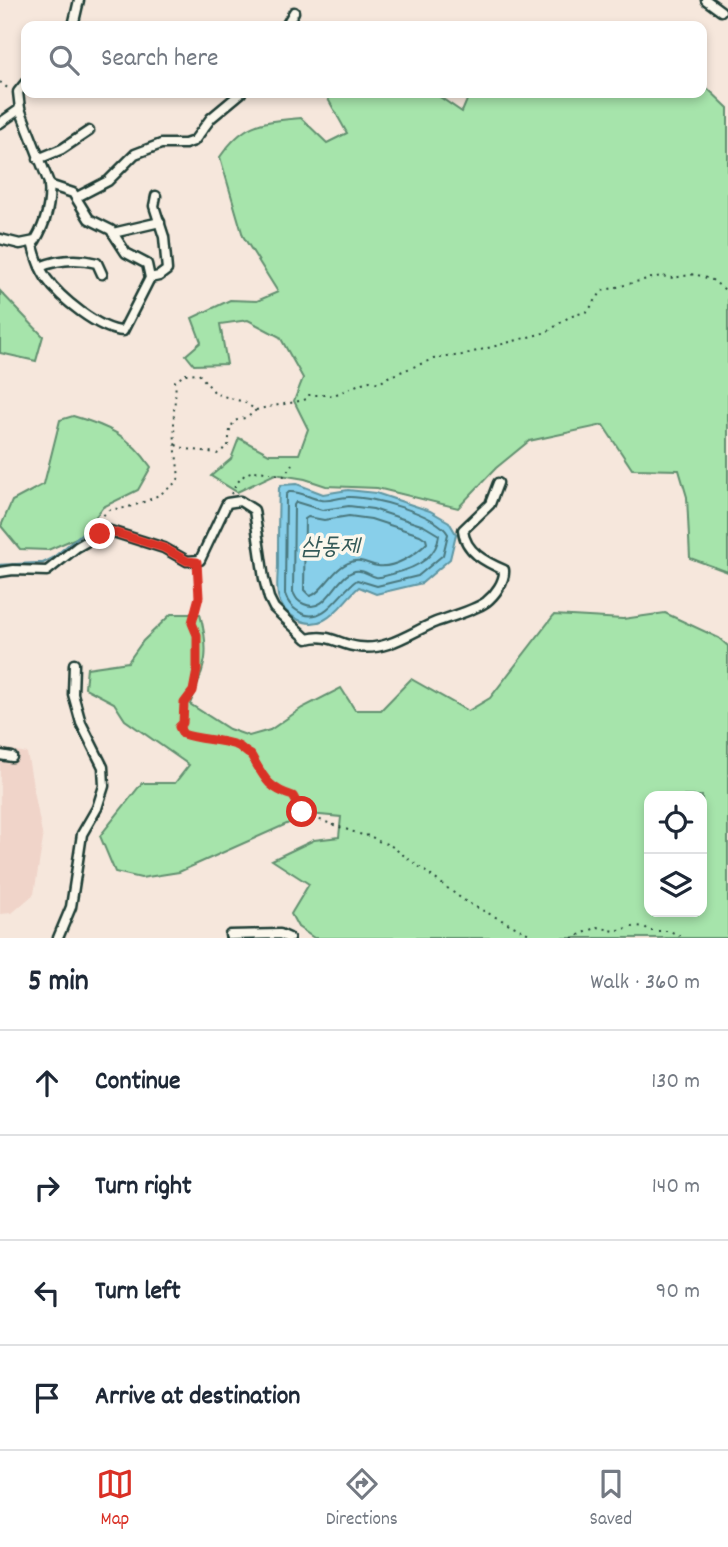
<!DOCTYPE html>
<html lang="en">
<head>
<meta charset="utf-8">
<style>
	:root { --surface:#fff; --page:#f6f6f7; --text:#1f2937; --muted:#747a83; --line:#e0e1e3; --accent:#d93025 }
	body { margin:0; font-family:Dekko,"Poor Story",sans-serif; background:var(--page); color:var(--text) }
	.controls { position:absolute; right:21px; bottom:21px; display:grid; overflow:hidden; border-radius:14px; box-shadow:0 4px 10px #0003 }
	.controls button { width:63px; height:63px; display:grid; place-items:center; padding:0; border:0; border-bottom:2px solid var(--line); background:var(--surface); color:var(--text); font:35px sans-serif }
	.stop { position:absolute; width:21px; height:21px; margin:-16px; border:5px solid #d93025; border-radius:50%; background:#fff }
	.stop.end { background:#d93025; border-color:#fff; box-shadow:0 2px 7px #0008 }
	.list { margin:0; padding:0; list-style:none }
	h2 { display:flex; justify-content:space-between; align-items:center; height:91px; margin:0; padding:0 28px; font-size:30px }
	h2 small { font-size:23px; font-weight:400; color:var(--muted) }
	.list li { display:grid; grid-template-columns:46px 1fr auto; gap:21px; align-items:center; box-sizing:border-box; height:105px; padding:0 28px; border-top:2px solid var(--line) }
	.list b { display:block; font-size:26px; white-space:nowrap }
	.list em { font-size:23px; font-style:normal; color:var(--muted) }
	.icon { flex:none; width:38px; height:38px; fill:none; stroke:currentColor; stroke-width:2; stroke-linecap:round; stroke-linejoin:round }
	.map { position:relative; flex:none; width:728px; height:938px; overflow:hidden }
	.search { position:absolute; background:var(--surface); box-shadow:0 4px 10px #0003; left:21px; right:21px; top:21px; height:77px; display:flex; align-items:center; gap:18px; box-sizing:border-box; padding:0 24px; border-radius:14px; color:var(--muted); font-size:26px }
	.sheet { height:511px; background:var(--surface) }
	nav { display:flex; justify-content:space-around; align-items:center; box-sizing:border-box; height:98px; border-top:2px solid var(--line); background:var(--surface); font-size:19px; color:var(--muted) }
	nav a { display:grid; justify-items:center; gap:4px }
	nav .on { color:var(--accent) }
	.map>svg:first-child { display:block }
</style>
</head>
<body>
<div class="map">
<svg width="728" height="938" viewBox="0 0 728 938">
	<rect width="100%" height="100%" fill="#f6e7dc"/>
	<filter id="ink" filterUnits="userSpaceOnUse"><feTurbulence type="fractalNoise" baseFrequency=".0143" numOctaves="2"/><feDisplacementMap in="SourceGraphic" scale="14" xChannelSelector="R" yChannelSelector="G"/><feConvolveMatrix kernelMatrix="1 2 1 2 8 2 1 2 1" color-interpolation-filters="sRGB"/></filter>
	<g filter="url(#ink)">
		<path fill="#f0d4c9" d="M0 748 27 753 43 839 34 894 12 913 0 914Z"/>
		<g fill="#a6e4ab" stroke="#629070" stroke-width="2" fill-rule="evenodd">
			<path d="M702 83 728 108V572L690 558 687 497 679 470 632 469 603 425 529 441 496 468 458 508 377 488 326 486 305 479 275 474 237 492 211 476 231 459 239 438 269 454H299L308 429 294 401 303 378 280 337 248 320 220 324 227 364 194 365 186 355 201 342 192 318 230 300 257 301 278 292 243 236 220 157C244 122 260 122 301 118L327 143 347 133 328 99 330 93H434L462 112 470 93H702Z"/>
			<path d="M0 291 43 336 36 361 0 353Z"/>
			<path d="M73 416C108 426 130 436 151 467L138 490 103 507 81 536 48 550 20 549 1 526 12 501 44 484 60 420Z"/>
			<path d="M665 613 719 638 728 646V938H314L298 927 291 914 309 884 272 860 314 840 339 837 341 817 309 814 179 872 141 878 115 872 100 836 142 783H175L189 765 125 720 114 703 85 688 87 668 128 662 143 641 171 614H200C211 656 205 665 190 704L229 729 249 736 270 730 302 708 341 688 355 710H381L411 679 468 711 490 698 554 615 623 619ZM702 796V912H649V796Z"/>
		</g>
		<path fill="#88cfea" stroke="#5e95a1" stroke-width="2" d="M297 484 323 494 348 490 376 493 430 511 449 522 456 534 450 559 422 583 376 594 359 587C347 597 338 613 324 620 306 629 282 615 278 596 276 586 278 574 278 564 278 538 278 513 279 488L281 485Z"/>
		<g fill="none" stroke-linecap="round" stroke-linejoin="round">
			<g stroke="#49777d" stroke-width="2">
				<path d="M289 492C301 491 309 498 321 500 329 502 339 497 348 497 371 496 437 514 448 534L443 555 418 576 377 586 357 580C340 591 326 623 303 614 293 609 288 604 285 594L286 495Z"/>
				<path d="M296 502 322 510 349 506 373 509 424 526 439 535C437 559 413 569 392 574 387 575 381 578 376 577 368 575 364 569 355 571 335 576 327 615 304 604 297 601 296 598 293 592L294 505Z"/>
				<path d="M349 516 371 519 420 535 426 539 427 543C415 555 395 568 378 566 368 565 362 558 351 562 333 567 323 593 310 596L304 590 305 519 308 517 324 520Z"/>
			</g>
			<path stroke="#5e95a1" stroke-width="2.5" d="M0 565 43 563 53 558 92 525 107 527"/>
			<g stroke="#1f3d34" stroke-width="13">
				<g id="minor">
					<path d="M706 0 721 11"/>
					<path d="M73 26 79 0"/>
					<path d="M286 26 294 12"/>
					<path d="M0 123 20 109"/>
					<path d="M38 159 62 149 89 131"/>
					<path d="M77 197 108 181 135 154 161 144H185L194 141 211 118 241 93"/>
					<path d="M113 233 160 222"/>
					<path d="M0 239 20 244 35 241C46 223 51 204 49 183L20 109 18 92 26 82"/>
					<path d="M32 242C35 255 39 267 46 278 60 298 99 330 123 331L150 278 147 264 126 253 111 230 89 219 73 193 49 185"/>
					<path d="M40 267C59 259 77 258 97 263L102 274"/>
					<path d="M150 278 159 276 167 270 164 237 154 206 156 196"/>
					<path d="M0 572 13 570 47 571 77 547 107 530 164 548 187 561 200 560 227 503 240 501 254 510 264 579 269 598 274 608 307 639C331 633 338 645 359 647 388 651 411 632 436 622 450 617 475 610 486 602 495 595 505 581 504 570 486 562 465 552 463 530L490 504 498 483"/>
					<path d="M0 755 12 757"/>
					<path d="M230 935 280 934 289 938"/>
					<path d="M58 938 71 907 82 834 97 808 104 786 103 767 81 723 73 694 74 664"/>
				</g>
			</g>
			<g stroke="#1f3d34" stroke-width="2" stroke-dasharray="2 5" stroke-linecap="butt">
				<path d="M0 82 10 90"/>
				<path d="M256 410C273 405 290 404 307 399L309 395H334L362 383 370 381 380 383 388 377 433 359 462 355 547 332 569 317 588 311 602 291 647 279 661 276 673 278 695 274 712 280 728 292"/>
				<path d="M231 494C246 463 258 471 284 476L292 464"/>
				<path d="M102 522C103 516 102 516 107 512 112 508 118 509 124 508 143 504 168 493 179 478 177 459 174 440 174 421 173 407 177 395 175 381L186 374 198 373 216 394 244 402 256 410 248 417 234 421 230 430 228 446 217 454C202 449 190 452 176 445"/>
				<path d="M198 570 199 597 192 623 197 635V670L193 691 184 703 183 723 179 727 183 734 239 746 245 752 251 755C264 777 267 788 293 796L306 815 365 836 369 835 378 841 390 845 466 902 537 938"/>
				<path d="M572 938 598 927 614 931 637 926 645 927 649 931H670L684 938"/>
			</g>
			<use href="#minor" stroke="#fbf7ec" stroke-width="8"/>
		</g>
	</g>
	<g fill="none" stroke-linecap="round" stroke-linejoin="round" filter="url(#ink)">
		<path stroke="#d93025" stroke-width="9" d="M100 534 107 530 164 548 187 561 197 562 199 597 192 623 197 635V670L193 691 184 703 183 723 179 727 183 734C200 740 219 739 236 745 242 747 244 752 251 755 264 777 267 788 293 796L302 812"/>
	</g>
	<g text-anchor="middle" stroke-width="7" stroke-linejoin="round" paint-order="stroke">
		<g font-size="24" font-style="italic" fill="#345a58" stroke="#fbf7ec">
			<text x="330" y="553">삼동제</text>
		</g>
	</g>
</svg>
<div class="controls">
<button><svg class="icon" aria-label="locate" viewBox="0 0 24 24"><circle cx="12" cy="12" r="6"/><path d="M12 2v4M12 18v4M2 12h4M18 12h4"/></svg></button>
<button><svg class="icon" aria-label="layers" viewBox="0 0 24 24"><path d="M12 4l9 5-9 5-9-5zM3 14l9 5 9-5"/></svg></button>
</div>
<div class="stop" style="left:302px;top:812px"></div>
<div class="stop end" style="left:100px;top:534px"></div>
<div class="search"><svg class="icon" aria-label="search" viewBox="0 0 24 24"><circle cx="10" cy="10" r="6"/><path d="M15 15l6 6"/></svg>Search here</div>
</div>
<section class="sheet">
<h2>5 min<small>Walk · 360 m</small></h2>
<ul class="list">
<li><svg class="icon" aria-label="ahead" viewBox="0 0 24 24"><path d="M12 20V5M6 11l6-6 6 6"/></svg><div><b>Continue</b></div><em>130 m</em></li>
<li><svg class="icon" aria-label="right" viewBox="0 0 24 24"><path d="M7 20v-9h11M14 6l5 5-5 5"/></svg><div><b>Turn right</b></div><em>140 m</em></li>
<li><svg class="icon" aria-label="left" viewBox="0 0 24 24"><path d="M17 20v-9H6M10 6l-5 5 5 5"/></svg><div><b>Turn left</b></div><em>90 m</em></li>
<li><svg class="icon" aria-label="arrive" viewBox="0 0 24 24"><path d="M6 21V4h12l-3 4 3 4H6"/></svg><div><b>Arrive at destination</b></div></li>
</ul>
</section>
<nav>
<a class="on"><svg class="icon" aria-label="map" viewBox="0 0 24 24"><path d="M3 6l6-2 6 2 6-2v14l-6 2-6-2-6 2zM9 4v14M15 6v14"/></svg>Map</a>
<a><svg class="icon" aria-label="directions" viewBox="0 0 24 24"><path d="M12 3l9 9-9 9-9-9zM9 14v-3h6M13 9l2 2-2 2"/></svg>Directions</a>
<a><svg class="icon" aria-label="saved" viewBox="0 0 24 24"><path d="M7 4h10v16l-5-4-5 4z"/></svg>Saved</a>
</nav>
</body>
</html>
